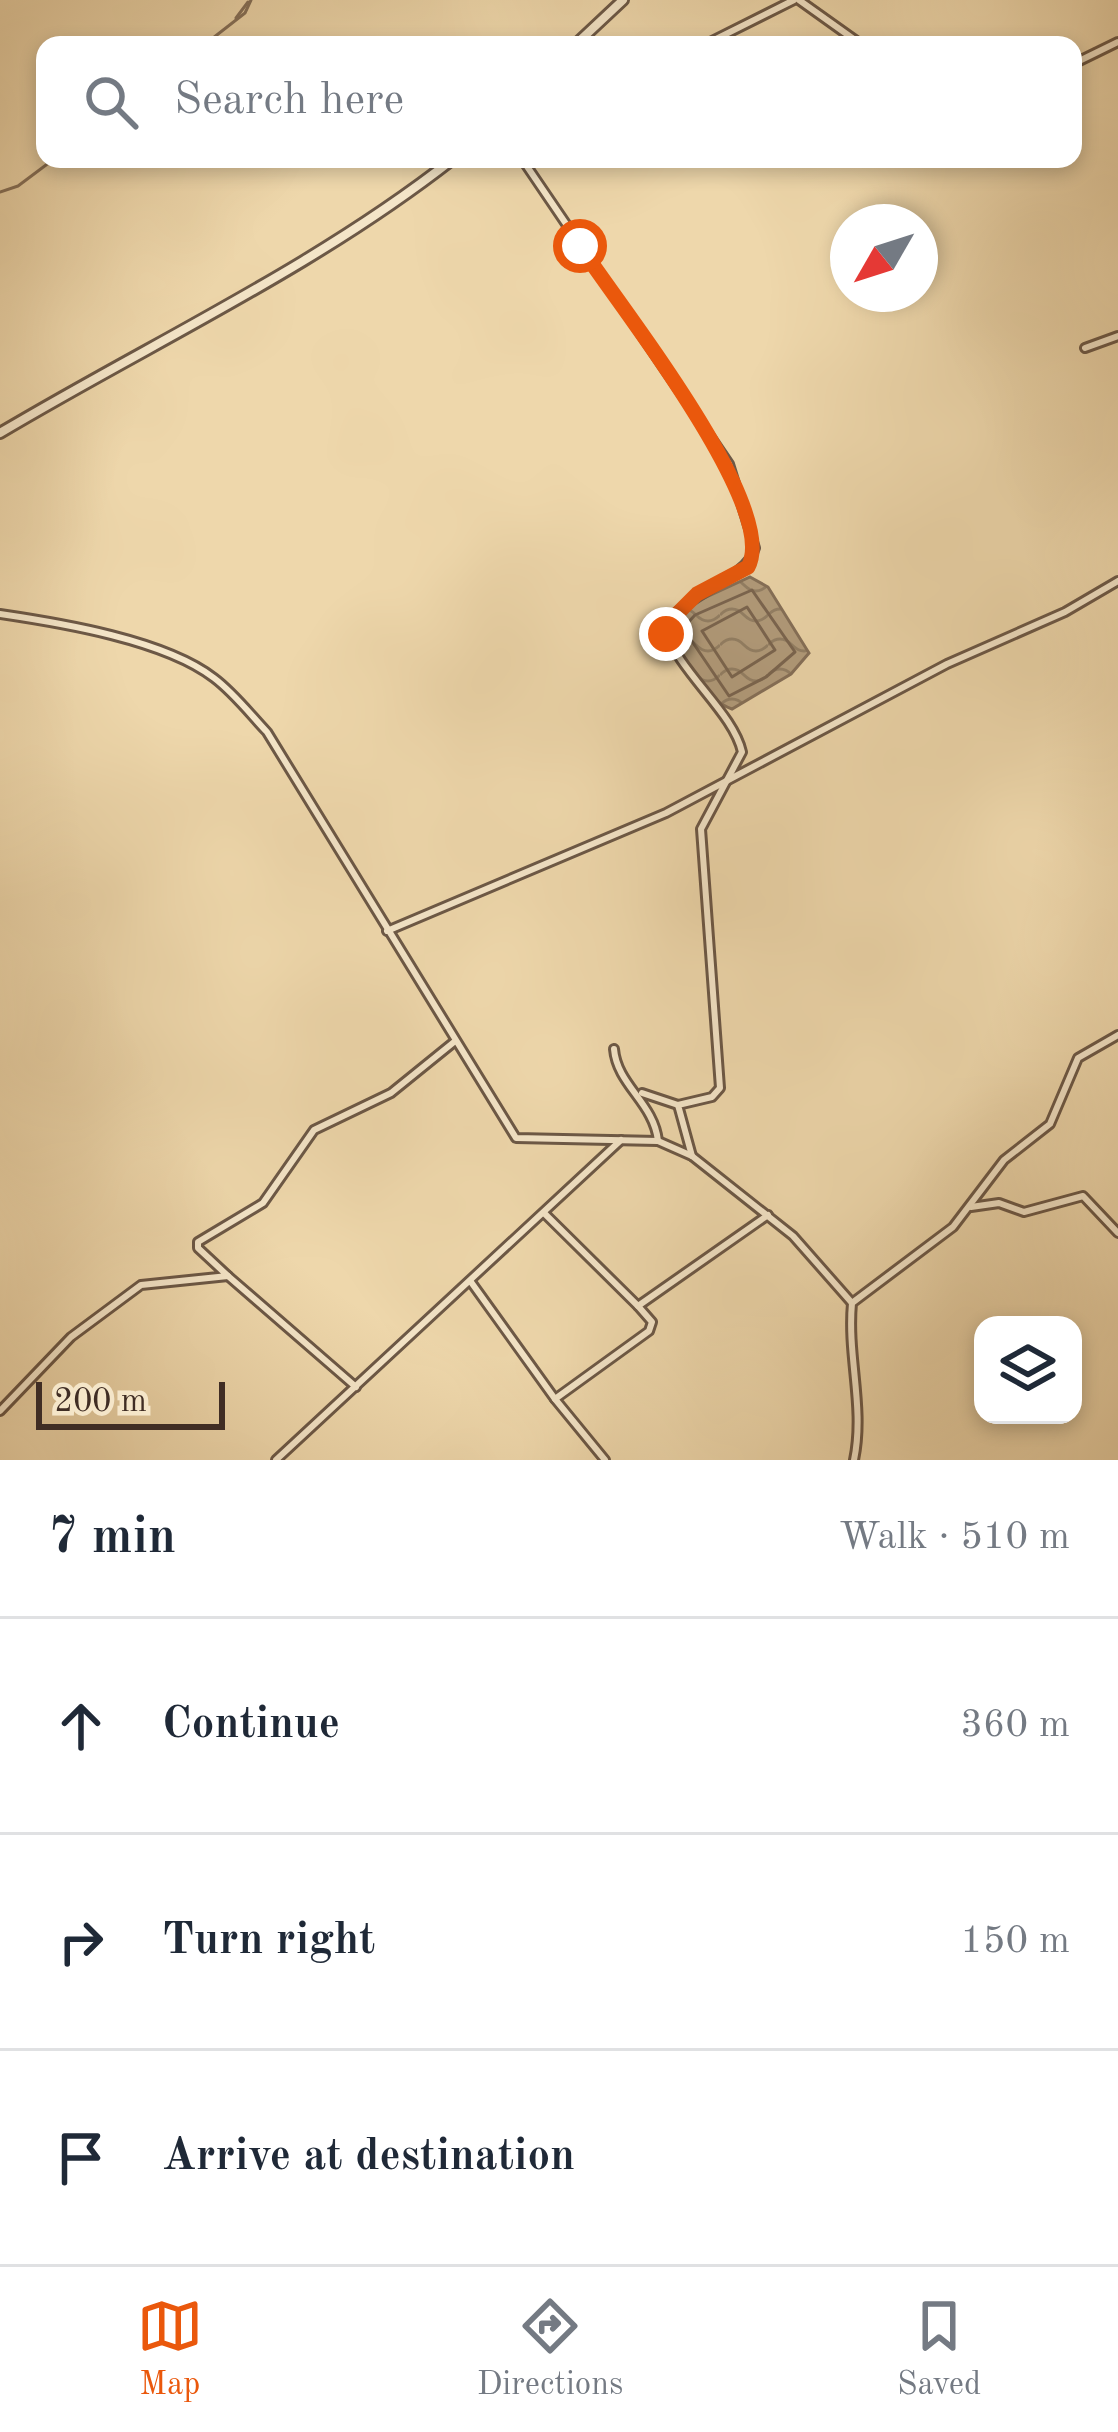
<!DOCTYPE html>
<html lang="en">
<head>
<meta charset="utf-8">
<style>
	:root { --surface:#fff; --page:#f2f2f3; --text:#1f2937; --muted:#747a83; --line:#e0e1e3; --accent:#ea580c }
	body { margin:0; font-family:"Old Standard TT",serif; background:var(--page); color:var(--text) }
	.controls { position:absolute; right:36px; bottom:36px; display:grid; overflow:hidden; border-radius:24px; box-shadow:0 6px 18px #0003 }
	.controls button { width:108px; height:108px; display:grid; place-items:center; padding:0; border:0; border-bottom:3px solid var(--line); background:var(--surface); color:var(--text); font:60px sans-serif }
	.compass { position:absolute; left:830px; top:204px; width:108px; height:108px; border-radius:50%; background:var(--surface); box-shadow:0 6px 18px #0003; rotate:231deg }
	.scale { position:absolute; left:36px; bottom:30px; width:189px; box-sizing:border-box; padding-left:12px; border:6px solid #402d24; border-top:0; font-size:33px; line-height:42px; white-space:nowrap; color:#402d24; -webkit-text-stroke:9px #f4e5c8; paint-order:stroke }
	.stop { position:absolute; width:36px; height:36px; margin:-27px; border:9px solid #ea580c; border-radius:50%; background:#fff }
	.stop.end { background:#ea580c; border-color:#fff; box-shadow:0 3px 12px #0008 }
	.list { margin:0; padding:0; list-style:none }
	h2 { display:flex; justify-content:space-between; align-items:center; height:156px; margin:0; padding:0 48px; font-size:51px }
	h2 small { font-size:39px; font-weight:400; color:var(--muted) }
	.list li { display:grid; grid-template-columns:78px 1fr auto; gap:36px; align-items:center; box-sizing:border-box; height:216px; padding:0 48px; border-top:3px solid var(--line) }
	.list b { display:block; font-size:45px; white-space:nowrap }
	.list em { font-size:39px; font-style:normal; color:var(--muted) }
	.icon { flex:none; width:66px; height:66px; fill:none; stroke:currentColor; stroke-width:2; stroke-linecap:round; stroke-linejoin:round }
	.map { position:relative; flex:none; width:1118px; height:1460px; overflow:hidden }
	.search { position:absolute; background:var(--surface); box-shadow:0 6px 18px #0003; left:36px; right:36px; top:36px; height:132px; display:flex; align-items:center; gap:30px; box-sizing:border-box; padding:0 42px; border-radius:24px; color:var(--muted); font-size:45px }
	.sheet { height:804px; background:var(--surface) }
	nav { display:flex; justify-content:space-around; align-items:center; box-sizing:border-box; height:168px; border-top:3px solid var(--line); background:var(--surface); font-size:33px; color:var(--muted) }
	nav a { display:grid; justify-items:center; gap:6px }
	nav .on { color:var(--accent) }
	.map>svg:first-child { display:block }
</style>
</head>
<body>
<div class="map">
<svg width="1118" height="1460" viewBox="0 0 1118 1460">
	<defs>
		<pattern id="water-waves" width="16" height="10" patternUnits="userSpaceOnUse" patternTransform="scale(3)"><rect width="16" height="10" fill="#b39d7d"/><path d="M0 5q4-4 8 0t8 0" fill="none" stroke="#938066"/></pattern>
	</defs>
	<rect width="100%" height="100%" fill="#eed7ab"/>
	<filter id="stains"><feTurbulence type="fractalNoise" baseFrequency=".00167" numOctaves="4"/><feColorMatrix values="0 0 0 0 .2 0 0 0 0 .09 0 0 0 0 .02 0 0 0 .5 -.17"/></filter>
	<radialGradient id="worn" r=".72"><stop offset=".6" stop-color="#630" stop-opacity="0"/><stop offset="1" stop-color="#630" stop-opacity=".3"/></radialGradient>
	<path fill="url(#water-waves)" stroke="#857059" stroke-width="3" d="M750 577 768 587 809 653 791 674 732 709C705 700 675 654 670 626L687 606Z"/>
	<g fill="none" stroke-linecap="round" stroke-linejoin="round">
		<g stroke="#7a6550" stroke-width="3">
			<path d="M752 590 795 652 766 677 729 696 683 628 695 615Z"/>
			<path d="M747 607 775 650 732 677 702 631Z"/>
		</g>
		<g stroke="#857059" stroke-width="3">
			<path d="M236 18 248 2"/>
			<path d="M204 45 245 13 251 0"/>
			<path d="M0 192 18 186 54 159"/>
		</g>
		<g stroke="#6c5846" stroke-width="12">
			<g id="minor">
				<path d="M799 0 862 45"/>
				<path d="M704 45 794 0"/>
				<path d="M1073 64 1118 42"/>
				<path d="M522 159 729 464 755 548C746 580 687 592 664 627 679 673 733 712 742 752L701 829 720 1088 712 1097 678 1105 692 1156"/>
				<path d="M1085 348 1118 336"/>
				<path d="M0 614C61 623 165 640 214 678 234 693 250 714 267 732L516 1138 658 1141 692 1156 793 1236 852 1303"/>
				<path d="M387 931 666 813 947 664 1065 612 1118 581"/>
				<path d="M614 1049C617 1085 654 1103 658 1141"/>
				<path d="M642 1093 678 1105"/>
				<path d="M971 1207 999 1203 1024 1212 1083 1196 1118 1233"/>
				<path d="M544 1213 638 1306 768 1215"/>
				<path d="M228 1276 356 1387"/>
				<path d="M471 1282 555 1399"/>
				<path d="M0 1411 71 1337 141 1285 228 1276 198 1248V1242L263 1203 314 1130 391 1093 454 1042"/>
				<path d="M276 1460 621 1140"/>
				<path d="M605 1460 555 1399 649 1331 652 1322 638 1306"/>
				<path d="M854 1460C865 1407 847 1357 852 1303L953 1227 1004 1160 1050 1124 1078 1058 1118 1035"/>
			</g>
		</g>
		<g stroke="#6c5846" stroke-width="14">
			<g id="tertiary">
				<path d="M575 45 623 0"/>
				<path d="M0 433C151 343 314 268 453 159"/>
			</g>
		</g>
		<use href="#minor" stroke="#f4e5c8" stroke-width="6"/>
		<use href="#tertiary" stroke="#f4e5c8" stroke-width="8"/>
	</g>
	<g fill="none" stroke-linecap="round" stroke-linejoin="round">
		<path stroke="#ea580c" stroke-width="15" d="M580 246C617 303 781 508 748 567L697 594 664 627 666 634"/>
	</g>
	<rect width="100%" height="100%" filter="url(#stains)"/>
	<rect width="100%" height="100%" fill="url(#worn)"/>
</svg>
<div class="controls">
<button><svg class="icon" aria-label="layers" viewBox="0 0 24 24"><path d="M12 4l9 5-9 5-9-5zM3 14l9 5 9-5"/></svg></button>
</div>
<svg class="compass" viewBox="-18 -18 36 36"><path d="M0-13l5 13h-10z" fill="#e53935"/><path d="M0 13l5-13h-10z" fill="#747a83"/></svg>
<div class="scale">200 m</div>
<div class="stop" style="left:580px;top:246px"></div>
<div class="stop end" style="left:666px;top:634px"></div>
<div class="search"><svg class="icon" aria-label="search" viewBox="0 0 24 24"><circle cx="10" cy="10" r="6"/><path d="M15 15l6 6"/></svg>Search here</div>
</div>
<section class="sheet">
<h2>7 min<small>Walk · 510 m</small></h2>
<ul class="list">
<li><svg class="icon" aria-label="ahead" viewBox="0 0 24 24"><path d="M12 20V5M6 11l6-6 6 6"/></svg><div><b>Continue</b></div><em>360 m</em></li>
<li><svg class="icon" aria-label="right" viewBox="0 0 24 24"><path d="M7 20v-9h11M14 6l5 5-5 5"/></svg><div><b>Turn right</b></div><em>150 m</em></li>
<li><svg class="icon" aria-label="arrive" viewBox="0 0 24 24"><path d="M6 21V4h12l-3 4 3 4H6"/></svg><div><b>Arrive at destination</b></div></li>
</ul>
</section>
<nav>
<a class="on"><svg class="icon" aria-label="map" viewBox="0 0 24 24"><path d="M3 6l6-2 6 2 6-2v14l-6 2-6-2-6 2zM9 4v14M15 6v14"/></svg>Map</a>
<a><svg class="icon" aria-label="directions" viewBox="0 0 24 24"><path d="M12 3l9 9-9 9-9-9zM9 14v-3h6M13 9l2 2-2 2"/></svg>Directions</a>
<a><svg class="icon" aria-label="saved" viewBox="0 0 24 24"><path d="M7 4h10v16l-5-4-5 4z"/></svg>Saved</a>
</nav>
</body>
</html>
